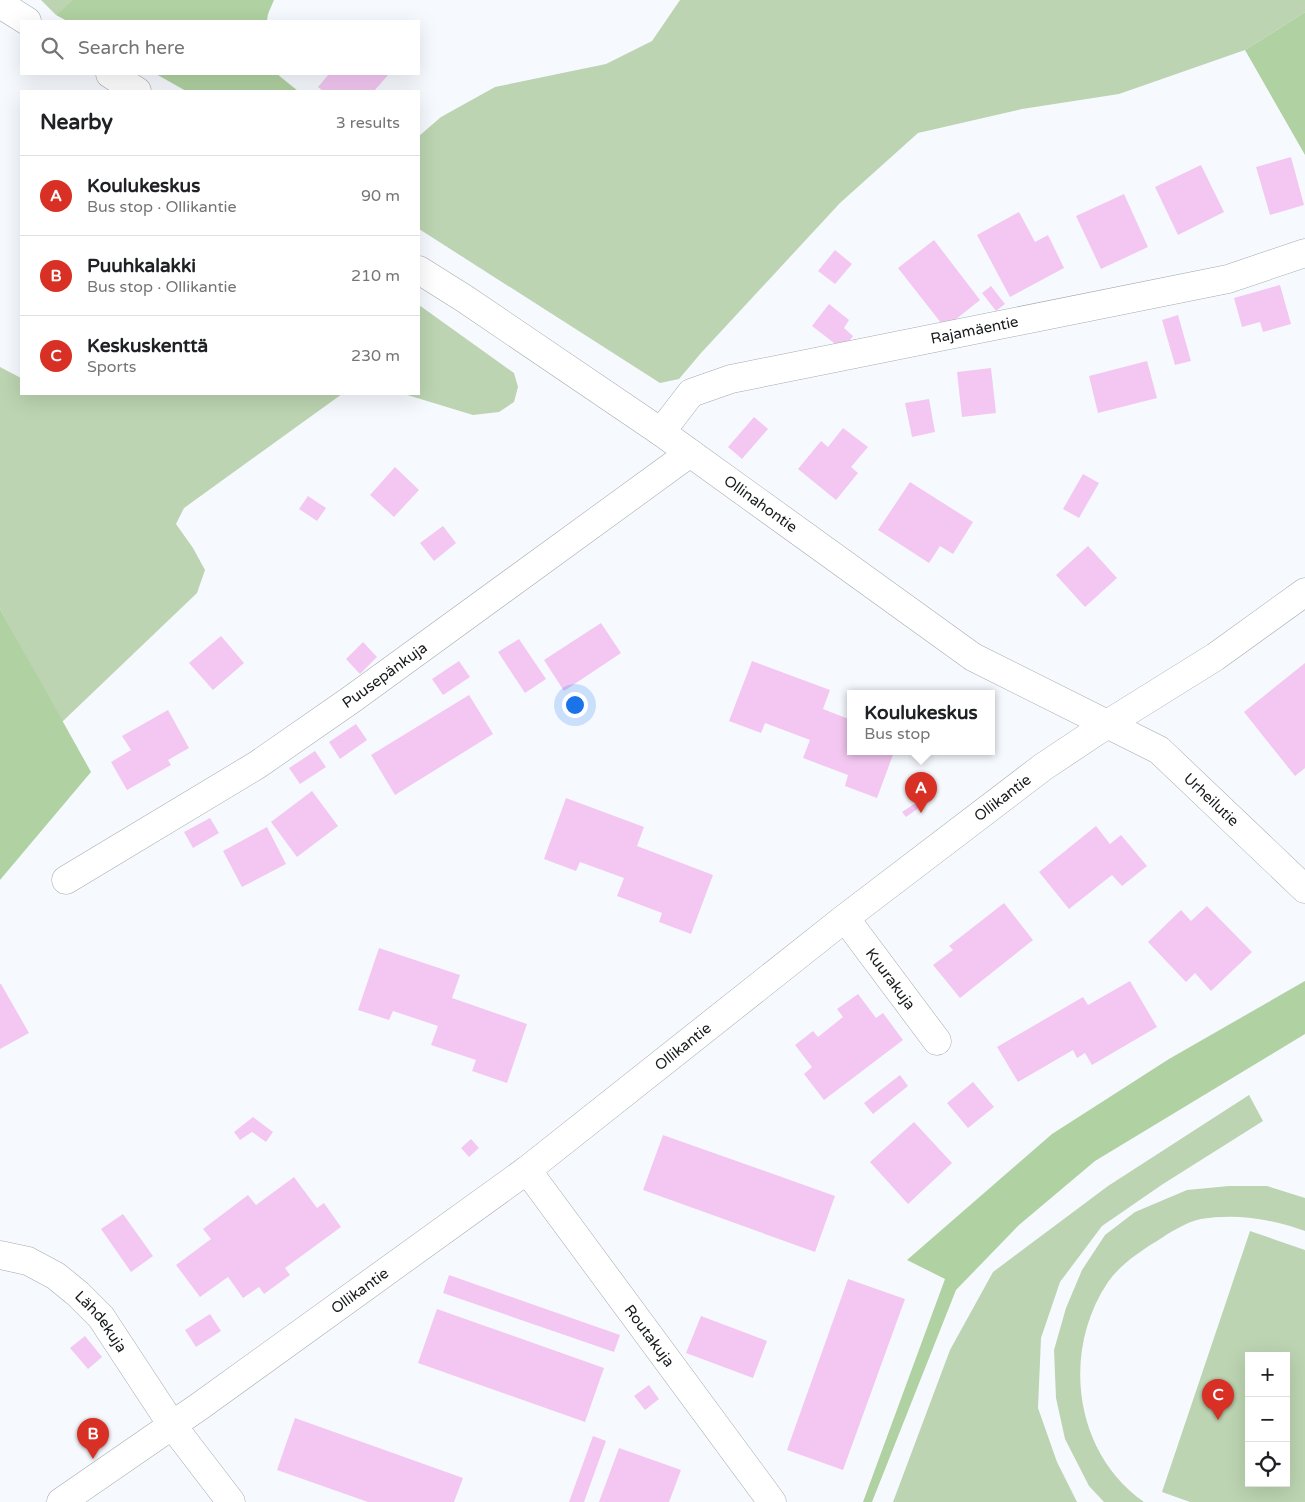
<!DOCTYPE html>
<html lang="en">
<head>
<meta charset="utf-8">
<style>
	:root { --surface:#fff; --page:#f6f6f6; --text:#202124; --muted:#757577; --line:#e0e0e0; --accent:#d93025 }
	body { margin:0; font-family:"Varela Round",sans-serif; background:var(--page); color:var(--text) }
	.controls { position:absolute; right:15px; bottom:15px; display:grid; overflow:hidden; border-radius:0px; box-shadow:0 5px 20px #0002 }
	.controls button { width:45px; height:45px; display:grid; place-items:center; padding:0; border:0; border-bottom:1px solid var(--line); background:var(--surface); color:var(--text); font:25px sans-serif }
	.you { position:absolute; left:574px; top:704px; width:18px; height:18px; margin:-12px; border:4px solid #fff; border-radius:50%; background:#1a73e8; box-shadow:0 0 0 8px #1a73e833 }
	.badge { display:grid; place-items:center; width:32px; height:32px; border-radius:50%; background:var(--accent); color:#fff; font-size:16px; font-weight:700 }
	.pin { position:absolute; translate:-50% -41px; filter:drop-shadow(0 1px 2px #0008) }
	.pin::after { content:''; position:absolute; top:26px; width:18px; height:15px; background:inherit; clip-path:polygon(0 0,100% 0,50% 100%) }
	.popup { position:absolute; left:847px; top:690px; width:148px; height:65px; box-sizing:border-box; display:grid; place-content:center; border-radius:0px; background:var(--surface); filter:drop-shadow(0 1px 4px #0005); font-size:16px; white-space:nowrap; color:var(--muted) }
	.popup b { font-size:19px; color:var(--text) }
	.popup::after { content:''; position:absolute; left:50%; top:100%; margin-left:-10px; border:10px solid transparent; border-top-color:var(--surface) }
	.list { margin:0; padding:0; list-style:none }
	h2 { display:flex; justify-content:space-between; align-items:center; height:65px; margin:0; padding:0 20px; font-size:21px }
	h2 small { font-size:16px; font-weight:400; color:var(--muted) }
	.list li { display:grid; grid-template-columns:32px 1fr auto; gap:15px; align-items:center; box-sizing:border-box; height:80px; padding:0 20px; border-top:1px solid var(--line) }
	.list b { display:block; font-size:19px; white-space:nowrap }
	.list p { margin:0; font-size:16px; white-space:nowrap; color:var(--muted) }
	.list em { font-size:16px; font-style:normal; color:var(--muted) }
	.icon { flex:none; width:28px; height:28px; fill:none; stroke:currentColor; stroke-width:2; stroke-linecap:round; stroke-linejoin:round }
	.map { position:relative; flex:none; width:1305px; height:1502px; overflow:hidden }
	.search { position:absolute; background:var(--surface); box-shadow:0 5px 20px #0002; left:20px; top:20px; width:400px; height:55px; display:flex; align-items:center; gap:12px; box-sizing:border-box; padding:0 18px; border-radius:0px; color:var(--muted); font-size:19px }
	.panel { position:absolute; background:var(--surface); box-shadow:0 5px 20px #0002; left:20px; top:90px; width:400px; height:305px; border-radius:0px }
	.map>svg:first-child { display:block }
</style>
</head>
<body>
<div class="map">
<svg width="1305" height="1502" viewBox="0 0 1305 1502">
	<rect width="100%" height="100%" fill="#f6faff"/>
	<g fill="#bcd4b1" fill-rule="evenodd">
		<path d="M41 0H74L56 15Z"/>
		<path d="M680 0H1305V12L1245 50 1119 94 1022 109 918 133 840 203 701 353 679 379 660 383 419 229V136L441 117 495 87 606 64 652 41Z"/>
		<path d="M419 305 514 373 518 387 514 402 499 412 473 415 404 394H419Z"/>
		<path d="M0 367 21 378V394H342L184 508 176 524 193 548 205 570 197 593 62 722 0 609Z"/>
		<path d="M1249 1095 1263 1121 1163 1184 1102 1226 1060 1282 1041 1338 1038 1408 1057 1462 1077 1502H893L950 1350 993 1272 1108 1186Z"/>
		<path d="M1229 1186H1267L1305 1198V1231C1270 1219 1237 1213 1201 1219 1186 1222 1169 1233 1157 1241 1139 1252 1120 1265 1108 1282 1061 1352 1074 1453 1144 1502H1104L1089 1486 1065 1439 1056 1398 1054 1350 1066 1308 1082 1270 1105 1235 1135 1212 1187 1190Z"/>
		<path d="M1250 1231 1305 1250V1502H1190L1162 1492ZM1249 1356H1286V1483H1249Z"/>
	</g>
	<g fill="#b0d1a1">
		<path d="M73 0H274L268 14 267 21H67L56 15Z"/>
		<path d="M1305 12V155L1245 50Z"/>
		<path d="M156 74H277L298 91H186Z"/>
		<path d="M0 609 91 772 0 880Z"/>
		<path d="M1305 981V1034L1095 1161 1019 1225 956 1290 872 1502H863L945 1279 907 1260 1052 1134 1169 1059Z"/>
	</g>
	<g fill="#f3c7f1">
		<path d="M329 74H389L374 91H323L318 87Z"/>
		<path d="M1291 157 1304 205 1270 215 1256 167Z"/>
		<path d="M1201 165 1224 212 1178 235 1155 187Z"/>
		<path d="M1124 194 1148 247 1101 269 1076 216Z"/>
		<path d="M1019 212 1035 242 1048 235 1064 268 1010 297 977 235Z"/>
		<path d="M934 240 980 300 945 328 898 268Z"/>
		<path d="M835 250 852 264 835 284 818 271Z"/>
		<path d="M1280 285 1291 324 1263 332 1260 322 1242 327 1234 298Z"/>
		<path d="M991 286 1005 304 996 311 982 293Z"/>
		<path d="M829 304 849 320 844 328 853 336 843 350 812 326Z"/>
		<path d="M1178 315 1191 361 1175 365 1162 320Z"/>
		<path d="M1147 361 1157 398 1098 413 1089 376Z"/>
		<path d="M991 368 996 413 962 417 957 372Z"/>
		<path d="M929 399 935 432 912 437 905 403Z"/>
		<path d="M754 417 768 429 742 459 728 447Z"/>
		<path d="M843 428 868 447 851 467 858 473 836 500 798 469 821 441 828 447Z"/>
		<path d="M395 467 419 490 394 517 370 495Z"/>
		<path d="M1083 474 1099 483 1079 518 1063 509Z"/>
		<path d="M910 482 973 522 953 554 940 546 929 563 878 530Z"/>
		<path d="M308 496 326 508 317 521 299 509Z"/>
		<path d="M443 526 456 543 434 561 420 543Z"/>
		<path d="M1088 546 1117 578 1085 607 1056 575Z"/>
		<path d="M601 623 621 653 564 691 544 660Z"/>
		<path d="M221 636 244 663 213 690 189 663Z"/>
		<path d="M519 639 546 679 525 693 498 652Z"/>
		<path d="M363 642 377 657 360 674 346 659Z"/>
		<path d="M459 661 470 677 443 695 432 679Z"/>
		<path d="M752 661 830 690 823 709 851 720V752H894L877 798 845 786 848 775 803 758 810 740 765 723 761 733 729 721Z"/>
		<path d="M1305 663V768L1295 776 1244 712Z"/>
		<path d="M469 695 493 734 395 795 371 755Z"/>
		<path d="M168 710 189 748 168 760 171 765 127 790 111 762 131 750 122 736Z"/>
		<path d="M356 724 367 740 340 759 329 742Z"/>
		<path d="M315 751 326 767 300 784 289 768Z"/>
		<path d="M312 791 338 826 297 857 271 822Z"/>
		<path d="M566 798 644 827 637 846 713 875 691 934 659 922 662 913 617 896 624 878 580 862 576 871 544 859Z"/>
		<path d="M917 802 920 807 906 817 902 812Z"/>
		<path d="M210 818 219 833 193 848 184 832Z"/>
		<path d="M1096 826 1110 844 1121 835 1147 866 1122 886 1112 875 1069 909 1039 872Z"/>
		<path d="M267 827 286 864 242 887 223 851Z"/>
		<path d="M1004 903 1033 940 960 998 933 965 953 950 949 946Z"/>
		<path d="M1207 906 1252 952 1211 991 1195 973 1186 982 1148 942 1181 910 1191 921Z"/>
		<path d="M379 948 460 975 452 998 527 1024 507 1083 472 1071 476 1060 431 1045 438 1026 393 1011 389 1020 358 1010Z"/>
		<path d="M1130 981 1157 1027 1092 1065 1085 1053 1077 1058 1073 1050 1018 1082 997 1047 1083 997 1088 1005Z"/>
		<path d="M0 984H1L29 1033 0 1049Z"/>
		<path d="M858 994 876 1018 883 1013 903 1040 824 1100 804 1074 812 1067 795 1045 813 1031 818 1037 843 1017 837 1009Z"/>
		<path d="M900 1075 908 1086 873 1114 864 1103Z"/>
		<path d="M973 1082 994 1107 968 1128 947 1103Z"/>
		<path d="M253 1117 273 1132 266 1142 252 1132 240 1140 234 1132Z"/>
		<path d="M914 1122 952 1163 908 1204 870 1162Z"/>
		<path d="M663 1135 835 1196 815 1252 643 1190Z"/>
		<path d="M471 1139 479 1148 469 1157 461 1148Z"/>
		<path d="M294 1177 317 1208 324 1203 341 1227 285 1268 290 1275 264 1294 259 1287 243 1298 228 1277 200 1297 176 1265 211 1239 203 1229 248 1195 256 1205Z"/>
		<path d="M123 1214 153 1256 131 1272 101 1229Z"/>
		<path d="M449 1275 620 1335 614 1352 443 1293Z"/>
		<path d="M848 1279 905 1299 843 1470 787 1450Z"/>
		<path d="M437 1309 604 1368 585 1422 418 1363Z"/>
		<path d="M210 1314 221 1331 196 1347 185 1330Z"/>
		<path d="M701 1316 767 1341 753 1378 686 1353Z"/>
		<path d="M85 1336 102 1357 88 1369 70 1348Z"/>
		<path d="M649 1385 659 1399 645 1410 634 1396Z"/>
		<path d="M295 1418 463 1478 454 1502H368L277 1470Z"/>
		<path d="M593 1436 606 1441 584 1502H569Z"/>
		<path d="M619 1448 681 1470 669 1502H599Z"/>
	</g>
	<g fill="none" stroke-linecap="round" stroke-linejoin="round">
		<g stroke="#a5aaae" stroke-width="29">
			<g id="minor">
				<path d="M0 4 27 21"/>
				<path d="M110 74 137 91"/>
				<path id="s1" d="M419 270 465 299 661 432 973 657 1159 750 1305 889"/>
				<path id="s2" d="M661 432 691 393 731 379 1228 279 1305 253"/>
				<path id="s3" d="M66 880 257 765 352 699 690 453"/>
				<path id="s4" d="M845 918 937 1041"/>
				<path id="s5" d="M527 1170 772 1502"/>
				<path id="s6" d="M0 1255 28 1261 56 1276 78 1294 101 1317 172 1425 231 1502"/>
			</g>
		</g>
		<g stroke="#a5aaae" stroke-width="29">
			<g id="tertiary">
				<path id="s7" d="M61 1502 200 1406 527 1170 845 918 1043 767 1109 723 1215 657 1305 592"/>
			</g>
		</g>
		<use href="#minor" stroke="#fff" stroke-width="28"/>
		<use href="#tertiary" stroke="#fff" stroke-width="28"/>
	</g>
	<g text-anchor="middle" stroke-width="4" stroke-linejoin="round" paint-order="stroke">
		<g font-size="15" fill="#181a1c" stroke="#fff">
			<text dy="5" stroke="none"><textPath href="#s2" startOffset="340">Rajamäentie</textPath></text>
			<text dy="5" stroke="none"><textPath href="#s1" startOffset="414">Ollinahontie</textPath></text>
			<text dy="5" stroke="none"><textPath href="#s3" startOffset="379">Puusepänkuja</textPath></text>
			<text dy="5" stroke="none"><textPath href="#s7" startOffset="1176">Ollikantie</textPath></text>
			<text dy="5" stroke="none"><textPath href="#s1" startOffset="956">Urheilutie</textPath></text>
			<text dy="5" stroke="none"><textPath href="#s4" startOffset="76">Kuurakuja</textPath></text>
			<text dy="5" stroke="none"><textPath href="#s7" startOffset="771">Ollikantie</textPath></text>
			<text dy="5" stroke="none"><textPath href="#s7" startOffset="366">Ollikantie</textPath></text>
			<text dy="5" stroke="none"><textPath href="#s6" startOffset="125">Lähdekuja</textPath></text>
			<text dy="5" stroke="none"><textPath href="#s5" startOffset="206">Routakuja</textPath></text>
		</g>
	</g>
</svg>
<div class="controls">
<button>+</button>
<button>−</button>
<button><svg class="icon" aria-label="locate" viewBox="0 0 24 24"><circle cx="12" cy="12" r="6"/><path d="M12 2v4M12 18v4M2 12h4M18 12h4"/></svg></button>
</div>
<div class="you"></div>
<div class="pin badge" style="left:921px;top:813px">A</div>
<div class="popup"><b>Koulukeskus</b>Bus stop</div>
<div class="pin badge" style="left:93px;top:1459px">B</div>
<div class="pin badge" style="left:1218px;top:1420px">C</div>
<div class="search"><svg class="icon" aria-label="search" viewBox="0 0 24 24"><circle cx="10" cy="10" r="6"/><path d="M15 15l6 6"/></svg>Search here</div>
<section class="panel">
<h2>Nearby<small>3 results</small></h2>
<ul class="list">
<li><span class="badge">A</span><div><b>Koulukeskus</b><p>Bus stop · Ollikantie</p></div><em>90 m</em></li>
<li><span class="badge">B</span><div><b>Puuhkalakki</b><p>Bus stop · Ollikantie</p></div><em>210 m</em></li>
<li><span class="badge">C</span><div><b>Keskuskenttä</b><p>Sports</p></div><em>230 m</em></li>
</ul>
</section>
</div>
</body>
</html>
